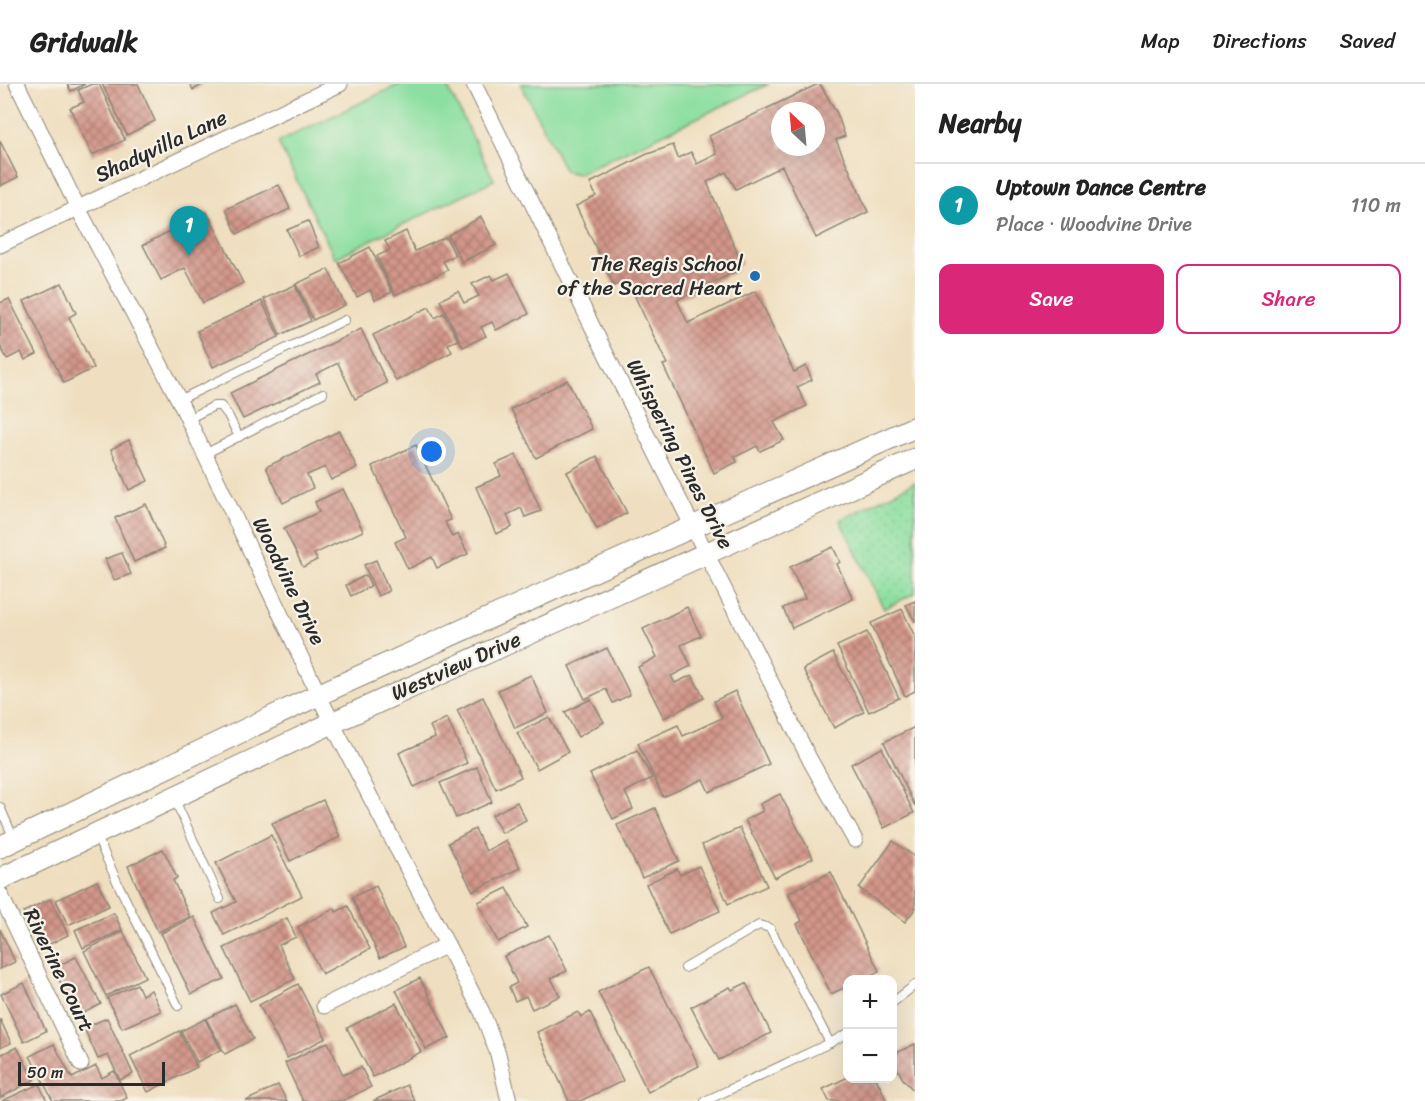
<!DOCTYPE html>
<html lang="en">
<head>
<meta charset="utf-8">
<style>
	:root { --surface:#fff; --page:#f2f2f2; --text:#222; --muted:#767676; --line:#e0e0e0; --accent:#db2777 }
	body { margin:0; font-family:Sriracha,sans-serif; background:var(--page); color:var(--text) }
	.controls { position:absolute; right:18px; bottom:18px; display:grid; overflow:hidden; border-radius:12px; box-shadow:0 6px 24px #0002 }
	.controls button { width:54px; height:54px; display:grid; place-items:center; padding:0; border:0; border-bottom:2px solid var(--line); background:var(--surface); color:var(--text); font:30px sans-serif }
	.compass { position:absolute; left:771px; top:18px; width:54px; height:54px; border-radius:50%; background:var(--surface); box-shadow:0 6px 24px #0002; rotate:334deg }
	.scale { position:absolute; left:18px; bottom:15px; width:147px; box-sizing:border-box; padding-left:6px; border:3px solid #2b2b2b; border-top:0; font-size:16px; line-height:21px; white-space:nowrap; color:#2b2b2b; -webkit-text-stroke:4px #f7f3e8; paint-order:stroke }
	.you { position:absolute; left:432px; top:368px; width:21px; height:21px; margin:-15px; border:4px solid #fff; border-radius:50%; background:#1a73e8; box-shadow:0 0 0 9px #1a73e833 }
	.badge { display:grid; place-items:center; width:39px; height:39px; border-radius:50%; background:var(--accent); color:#fff; font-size:20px; font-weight:700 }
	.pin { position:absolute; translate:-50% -50px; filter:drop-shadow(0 2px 3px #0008) }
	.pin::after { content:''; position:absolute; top:32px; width:21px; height:18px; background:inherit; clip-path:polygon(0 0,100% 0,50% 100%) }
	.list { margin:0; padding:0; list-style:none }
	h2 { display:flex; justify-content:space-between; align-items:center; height:78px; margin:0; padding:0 24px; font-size:26px }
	h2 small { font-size:20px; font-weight:400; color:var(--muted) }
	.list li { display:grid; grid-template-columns:39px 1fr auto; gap:18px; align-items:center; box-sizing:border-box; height:84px; padding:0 24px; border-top:2px solid var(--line) }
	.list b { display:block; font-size:22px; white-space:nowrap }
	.list p { margin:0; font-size:20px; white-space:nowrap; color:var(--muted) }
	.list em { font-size:20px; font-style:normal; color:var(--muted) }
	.actions { display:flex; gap:12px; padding:18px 24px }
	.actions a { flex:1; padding:14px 0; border:2px solid var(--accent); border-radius:12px; text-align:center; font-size:21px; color:var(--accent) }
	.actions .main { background:var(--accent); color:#fff }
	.map { position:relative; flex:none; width:915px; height:1017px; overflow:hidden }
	header { display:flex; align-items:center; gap:36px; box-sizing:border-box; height:84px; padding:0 30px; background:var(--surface); border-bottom:2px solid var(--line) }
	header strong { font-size:28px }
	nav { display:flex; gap:33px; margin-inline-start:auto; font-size:21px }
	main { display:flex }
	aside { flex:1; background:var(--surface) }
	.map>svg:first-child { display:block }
</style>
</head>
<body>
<header>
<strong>Gridwalk</strong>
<nav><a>Map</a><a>Directions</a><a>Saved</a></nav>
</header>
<main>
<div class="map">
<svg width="915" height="1017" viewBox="0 0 915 1017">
	<defs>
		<pattern id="grass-dots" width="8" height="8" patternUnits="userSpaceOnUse" patternTransform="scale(1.5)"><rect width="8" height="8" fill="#8cdfa0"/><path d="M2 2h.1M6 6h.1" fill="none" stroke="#79c08a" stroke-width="1.8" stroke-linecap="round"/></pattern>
		<pattern id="building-cross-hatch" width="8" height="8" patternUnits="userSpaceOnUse" patternTransform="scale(1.5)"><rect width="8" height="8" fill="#d3968a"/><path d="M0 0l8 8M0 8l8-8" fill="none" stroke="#ab7b71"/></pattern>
	</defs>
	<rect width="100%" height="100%" fill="#f7f3e8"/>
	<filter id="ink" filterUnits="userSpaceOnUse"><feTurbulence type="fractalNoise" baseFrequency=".0167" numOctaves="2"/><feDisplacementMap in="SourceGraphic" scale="12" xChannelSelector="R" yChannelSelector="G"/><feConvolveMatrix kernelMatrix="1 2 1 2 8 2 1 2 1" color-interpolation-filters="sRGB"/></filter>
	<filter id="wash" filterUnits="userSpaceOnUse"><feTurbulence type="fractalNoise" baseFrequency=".008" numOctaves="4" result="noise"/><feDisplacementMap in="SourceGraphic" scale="24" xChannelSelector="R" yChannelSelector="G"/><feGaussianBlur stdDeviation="1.35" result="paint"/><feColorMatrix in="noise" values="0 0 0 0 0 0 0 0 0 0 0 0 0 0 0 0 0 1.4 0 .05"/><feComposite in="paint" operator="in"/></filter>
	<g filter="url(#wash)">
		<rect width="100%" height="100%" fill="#efdfc0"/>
		<path fill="url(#grass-dots)" stroke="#5c8566" stroke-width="1.5" d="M915 398V509L884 525 840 436Z"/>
		<g fill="#8cdfa0" stroke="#5c8566" stroke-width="1.5">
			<path d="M400 0H446L494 96 335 174 278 58Z"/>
			<path d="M521 0H769L578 90 565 87Z"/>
		</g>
		<g id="blocks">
			<g fill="url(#building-cross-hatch)" fill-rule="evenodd">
				<path d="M67 0H85L71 7Z"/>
				<path d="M92 0H99L125 56 92 71 70 24 84 18 78 6Z"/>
				<path d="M102 0H138L155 37 127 51Z"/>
				<path d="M190 0H204L193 6Z"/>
				<path d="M818 0H820L837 29 845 52 836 56 868 128 816 154 782 82 736 105 726 88 707 98 742 180 735 184 737 187 677 216 688 239 756 207 794 288 806 282 812 296 797 303 807 322 774 338 784 356 760 367 757 362 735 373 737 378 714 389 663 281 667 280 627 196 614 202 576 122 596 112 590 99 645 71 673 61 678 74 691 68 697 80 717 70 709 52ZM780 27H816V63H780Z"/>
				<path d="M0 57 18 93 0 102Z"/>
				<path d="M279 101 290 125 237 150 226 125Z"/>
				<path d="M207 128 243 199 203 219 185 184 161 196 143 161Z"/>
				<path d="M481 133 496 161 462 178 448 151Z"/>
				<path d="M308 137 319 163 299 172 287 146Z"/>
				<path d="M406 147 415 167 446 153 455 171 443 177 448 186 395 211 377 172 390 166 385 157Z"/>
				<path d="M370 163 392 208 375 216 370 206 357 213 339 179Z"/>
				<path d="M328 185 345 221 313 236 296 200Z"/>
				<path d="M509 189 529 230 496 246 492 238 481 243 486 252 463 263 440 216 458 207 464 219 479 212 472 200 491 191 494 196Z"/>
				<path d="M62 199 76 229 69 233 94 284 64 299 24 217Z"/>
				<path d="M295 201 311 237 280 251 264 215Z"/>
				<path d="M9 215 37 270 25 276 21 268 7 275 0 262V219Z"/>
				<path d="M262 217 279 253 213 283 197 247Z"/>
				<path d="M429 223 435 234 444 229 458 256 448 260 452 268 396 297 373 251Z"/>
				<path d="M361 245 387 299 355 315 338 279 316 290 320 298 243 335 230 309Z"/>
				<path d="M567 296 592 345 536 374 511 325Z"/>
				<path d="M339 347 357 384 331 396 325 383 307 391 313 404 283 419 266 383Z"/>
				<path d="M129 356 148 397 129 406 111 365Z"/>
				<path d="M416 361 451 436 445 438 452 453 458 450 468 470 437 484 432 473 408 485 395 458 406 453 372 382Z"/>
				<path d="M516 371 541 427 525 433 521 424 507 431 512 443 496 450 476 403 501 392 496 380Z"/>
				<path d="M597 372 627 429 597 445 567 388Z"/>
				<path d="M343 405 363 447 314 470 317 476 303 483 284 444 319 428 315 418Z"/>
				<path d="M146 420 165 464 134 478 115 434Z"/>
				<path d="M833 463 840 478 837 480 853 515 792 544 783 524 805 514 790 483Z"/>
				<path d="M122 469 131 490 114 496 105 475Z"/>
				<path d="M376 476 389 507 378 512 364 481Z"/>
				<path d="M366 491 371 502 351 512 346 501Z"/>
				<path d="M915 517V538L906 521Z"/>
				<path d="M687 523 701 552 681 561 691 582 671 592 675 599 692 591 704 614 664 634 638 583 657 573 643 545Z"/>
				<path d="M902 525 915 553V607L905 612 871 539Z"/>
				<path d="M867 548 899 614 869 628 837 562Z"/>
				<path d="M607 564 630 611 613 619 606 605 585 615 569 582Z"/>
				<path d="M833 569 864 628 834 644 803 585Z"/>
				<path d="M531 591 548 629 515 644 498 606Z"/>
				<path d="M735 607 769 680 709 708 703 695 663 713 638 659 678 641 683 652 722 634 714 617Z"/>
				<path d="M483 613 521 693 496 705 457 626Z"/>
				<path d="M591 615 604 638 578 653 565 628Z"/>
				<path d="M549 633 568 668 537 685 517 649Z"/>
				<path d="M447 634 467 679 414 703 399 669 435 653 430 642Z"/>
				<path d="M915 643V722L884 658Z"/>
				<path d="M882 664 914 729 884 744 851 680Z"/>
				<path d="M637 666 652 694 625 708 633 725 613 735 590 690Z"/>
				<path d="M477 683 492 718 456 734 440 699Z"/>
				<path d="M780 710 813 774 775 794 745 736 763 727 760 720Z"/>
				<path d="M323 716 340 753 290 777 272 739Z"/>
				<path d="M517 718 526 736 502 749 492 731Z"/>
				<path d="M655 724 679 777 642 794 617 741Z"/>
				<path d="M740 744 767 802 728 820 702 761Z"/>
				<path d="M475 745 486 767 506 756 520 784 473 807 448 759Z"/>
				<path d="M271 751 302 812 224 851 213 829 236 818 216 779Z"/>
				<path d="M893 757 915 773V825L905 838 859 804Z"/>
				<path d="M163 765 177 794 173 796 190 833 158 848 128 782Z"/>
				<path d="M699 782 720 827 669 850 646 800 677 785 680 791Z"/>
				<path d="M831 788 879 887 861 896H848V902L831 910 797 840 802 837 788 809Z"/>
				<path d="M97 797 109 822 68 841 56 816Z"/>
				<path d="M376 802 404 863 380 874 352 813Z"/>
				<path d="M507 804 527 843 498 858 478 818Z"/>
				<path d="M50 815 68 851 42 864 23 828Z"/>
				<path d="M348 822 370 865 322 890 298 843 335 824 336 828Z"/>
				<path d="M114 829 122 846 83 864 75 846Z"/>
				<path d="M194 833 224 895 191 910 161 849Z"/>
				<path d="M287 834 296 853 279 861 295 895 250 917 224 864Z"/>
				<path d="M0 845 15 878 0 885Z"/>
				<path d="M123 847 145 893 106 912 84 867Z"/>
				<path d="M549 851 567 887 551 894 560 912 532 925 526 912 515 917 509 903 517 899 504 872Z"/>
				<path d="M76 873 101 920 78 932 53 884Z"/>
				<path d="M649 883 699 982 648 1008 598 908Z"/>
				<path d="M420 894 450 954 426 965 396 906Z"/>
				<path d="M24 899 46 947 24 958 1 910Z"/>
				<path d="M746 899 771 949 719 976 691 923 730 903 732 906Z"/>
				<path d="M137 900 142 911 151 906 161 927 122 944 107 914Z"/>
				<path d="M298 900 326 954 287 974 259 921Z"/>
				<path d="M396 919 421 968 373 993 347 944Z"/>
				<path d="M235 920 253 955 225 970 206 935Z"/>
				<path d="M578 928 581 933 590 928 623 997 580 1017H569L537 948Z"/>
				<path d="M107 934 133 990 120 996 108 971 98 975 84 944Z"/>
				<path d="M0 935 11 959 0 964Z"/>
				<path d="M205 935 221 966 197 978 181 947Z"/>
				<path d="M179 947 197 983 148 1008 130 972Z"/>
				<path d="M328 958 343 991 361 983 371 1003 342 1017H303L285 979Z"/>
				<path d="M54 960 72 994 96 982 102 994 114 987 127 1014 121 1017H53L30 972Z"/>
				<path d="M915 960V1008L903 995 892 974V971Z"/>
				<path d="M17 963 34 996 0 1014V971Z"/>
				<path d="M848 993 876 994 887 1017H829L823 1005Z"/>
				<path d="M39 1000 47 1017H2Z"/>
				<path d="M278 1001 287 1017H246Z"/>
				<path d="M407 1001 415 1017H373Z"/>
			</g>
		</g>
	</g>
	<g filter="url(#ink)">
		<use href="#blocks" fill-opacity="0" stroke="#8d8576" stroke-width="1.5"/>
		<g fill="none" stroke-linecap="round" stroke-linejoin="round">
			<g stroke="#8d8576" stroke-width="10">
				<g id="lane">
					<path d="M179 316 345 236"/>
					<path d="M188 335 214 322H221L228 331 239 353"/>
					<path d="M205 370 323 309"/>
					<path d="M174 714 220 815"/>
					<path d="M0 723 14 755"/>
					<path d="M96 751 119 802 178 922"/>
					<path d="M685 884 759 841 770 844 830 959"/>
					<path d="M892 919 915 901"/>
					<path d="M705 1017 830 959 848 949"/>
				</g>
			</g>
			<g stroke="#8d8576" stroke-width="17">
				<g id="street">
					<path d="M17 0 78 124 179 316 332 639 482 928 498 970 509 1017"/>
					<path d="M474 0 592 242 810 676 855 756"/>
					<path d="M0 161 340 0"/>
					<path d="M0 810 81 980"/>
					<path d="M324 922 447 861"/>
				</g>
			</g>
			<g stroke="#8d8576" stroke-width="23">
				<g id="secondary">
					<path d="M0 763 320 610 915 343"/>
					<path d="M0 795 332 639 915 375"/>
				</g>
			</g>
			<use href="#lane" stroke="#fff" stroke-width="8"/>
			<use href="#street" stroke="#fff" stroke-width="15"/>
			<use href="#secondary" stroke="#fff" stroke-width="21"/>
		</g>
	</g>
	<circle fill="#1f6fb2" stroke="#f7f3e8" stroke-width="2" cx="755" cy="192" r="6"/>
	<g text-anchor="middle" stroke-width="4.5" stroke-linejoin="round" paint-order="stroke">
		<g font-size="21" fill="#2b2b2b" stroke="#f7f3e8">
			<text transform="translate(161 62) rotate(-25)" y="7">Shadyvilla Lane</text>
			<text transform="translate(680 370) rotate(63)" y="7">Whispering Pines Drive</text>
			<text transform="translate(289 497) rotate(64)" y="7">Woodvine Drive</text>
			<text transform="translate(456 582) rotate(-24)" y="7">Westview Drive</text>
			<text transform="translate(59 886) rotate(64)" y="7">Riverine Court</text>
		</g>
		<g font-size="21" fill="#2b2b2b" stroke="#f7f3e8" text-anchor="end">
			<text x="743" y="187">The Regis School<tspan x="743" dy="24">of the Sacred Heart</tspan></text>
		</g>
	</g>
</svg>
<div class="controls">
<button>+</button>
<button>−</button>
</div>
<svg class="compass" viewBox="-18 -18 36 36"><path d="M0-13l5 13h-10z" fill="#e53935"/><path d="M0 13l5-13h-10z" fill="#767676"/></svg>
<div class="scale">50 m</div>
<div class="you"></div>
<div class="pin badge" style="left:189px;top:172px;background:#0f9aa8">1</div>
</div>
<aside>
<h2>Nearby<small></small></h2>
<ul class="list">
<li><span class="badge" style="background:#0f9aa8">1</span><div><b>Uptown Dance Centre</b><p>Place · Woodvine Drive</p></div><em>110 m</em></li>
</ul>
<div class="actions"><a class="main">Save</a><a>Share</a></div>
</aside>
</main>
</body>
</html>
